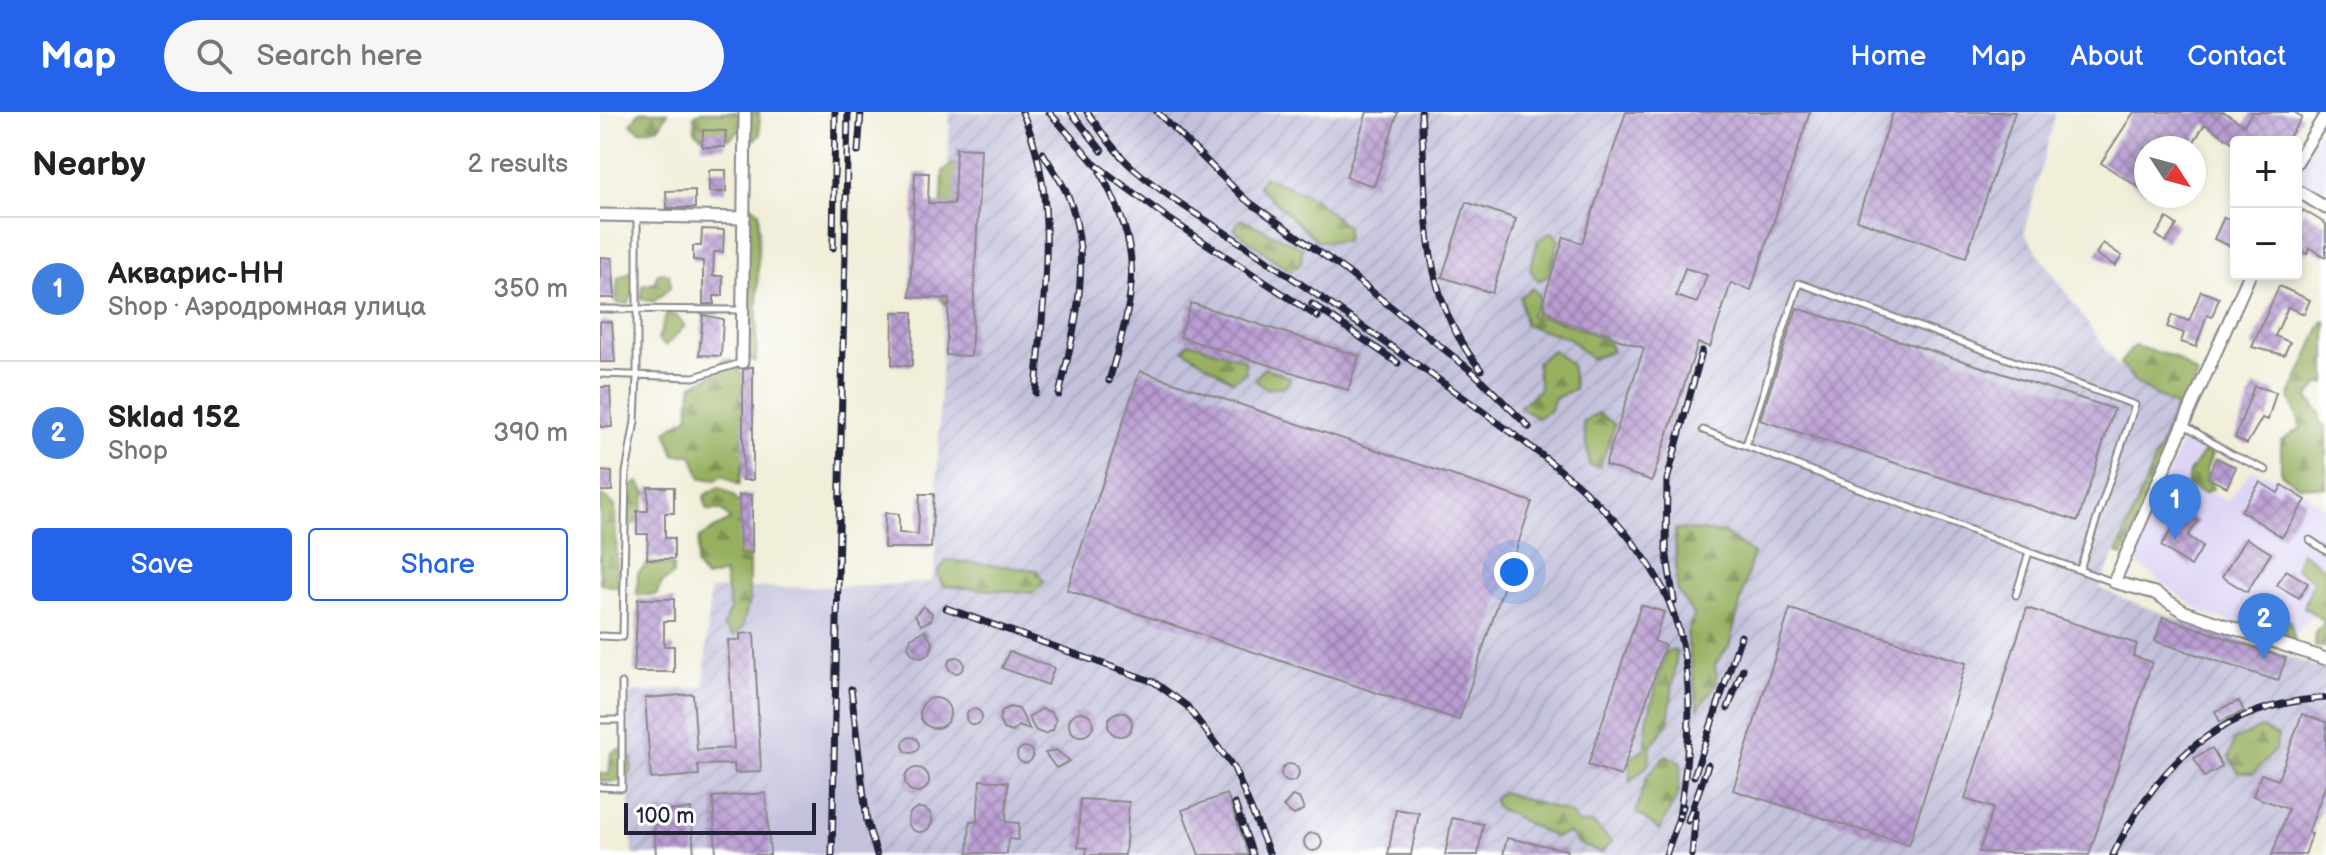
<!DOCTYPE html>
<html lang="en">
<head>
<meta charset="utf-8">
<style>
	:root { --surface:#fff; --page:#f6f6f6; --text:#222; --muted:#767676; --line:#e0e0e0; --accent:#2563eb }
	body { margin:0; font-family:"Balsamiq Sans",sans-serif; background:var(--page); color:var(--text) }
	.controls { position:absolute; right:24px; top:24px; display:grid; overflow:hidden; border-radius:8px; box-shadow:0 4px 12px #0003 }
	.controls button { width:72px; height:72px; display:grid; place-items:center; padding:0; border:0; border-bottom:2px solid var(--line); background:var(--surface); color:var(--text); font:40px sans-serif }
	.compass { position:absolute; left:1534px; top:24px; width:72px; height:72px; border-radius:50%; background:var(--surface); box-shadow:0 4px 12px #0003; rotate:126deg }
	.scale { position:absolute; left:24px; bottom:20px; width:192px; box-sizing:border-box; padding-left:8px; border:4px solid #22223b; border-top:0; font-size:22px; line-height:28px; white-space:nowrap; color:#22223b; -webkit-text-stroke:6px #fff; paint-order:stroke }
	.you { position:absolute; left:914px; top:460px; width:28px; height:28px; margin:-20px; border:6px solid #fff; border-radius:50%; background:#1a73e8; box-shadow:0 0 0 12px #1a73e833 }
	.badge { display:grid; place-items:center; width:52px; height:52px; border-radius:50%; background:var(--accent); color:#fff; font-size:26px; font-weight:700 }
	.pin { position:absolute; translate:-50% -66px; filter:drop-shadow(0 2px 4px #0008) }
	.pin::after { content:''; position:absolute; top:42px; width:28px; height:24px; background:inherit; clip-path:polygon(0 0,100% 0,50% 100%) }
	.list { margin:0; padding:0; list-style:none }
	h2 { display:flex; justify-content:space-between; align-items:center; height:104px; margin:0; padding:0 32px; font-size:34px }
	h2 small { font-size:26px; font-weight:400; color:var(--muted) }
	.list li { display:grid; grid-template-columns:52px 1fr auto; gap:24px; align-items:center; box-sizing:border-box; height:144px; padding:0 32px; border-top:2px solid var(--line) }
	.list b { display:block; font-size:30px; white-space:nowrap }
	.list p { margin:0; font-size:26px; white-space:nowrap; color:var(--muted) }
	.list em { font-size:26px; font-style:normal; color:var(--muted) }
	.actions { display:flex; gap:16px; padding:24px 32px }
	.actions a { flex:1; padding:18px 0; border:2px solid var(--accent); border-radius:8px; text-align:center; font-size:28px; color:var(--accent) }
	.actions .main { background:var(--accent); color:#fff }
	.icon { flex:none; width:44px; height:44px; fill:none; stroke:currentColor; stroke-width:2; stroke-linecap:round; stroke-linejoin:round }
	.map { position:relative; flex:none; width:1726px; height:743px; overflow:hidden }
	header { display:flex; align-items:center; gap:48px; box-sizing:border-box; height:112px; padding:0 40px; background:var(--accent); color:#fff }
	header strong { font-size:38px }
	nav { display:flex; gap:44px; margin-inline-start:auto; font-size:28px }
	.search { width:560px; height:72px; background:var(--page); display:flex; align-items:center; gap:20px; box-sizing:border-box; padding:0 28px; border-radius:44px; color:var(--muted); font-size:30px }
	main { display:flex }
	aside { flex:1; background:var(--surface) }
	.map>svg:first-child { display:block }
</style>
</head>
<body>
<header>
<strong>Map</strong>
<div class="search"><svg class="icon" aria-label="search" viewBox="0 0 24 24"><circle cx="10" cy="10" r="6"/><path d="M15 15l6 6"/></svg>Search here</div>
<nav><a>Home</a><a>Map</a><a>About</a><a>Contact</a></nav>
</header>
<main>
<aside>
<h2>Nearby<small>2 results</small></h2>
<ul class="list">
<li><span class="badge" style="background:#3f7fe0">1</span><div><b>Акварис-НН</b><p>Shop · Аэродромная улица</p></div><em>350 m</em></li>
<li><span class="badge" style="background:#3f7fe0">2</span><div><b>Sklad 152</b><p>Shop</p></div><em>390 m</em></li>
</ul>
<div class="actions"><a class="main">Save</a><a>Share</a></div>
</aside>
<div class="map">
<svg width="1726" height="743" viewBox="0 0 1726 743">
	<defs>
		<pattern id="industrial-furrows" width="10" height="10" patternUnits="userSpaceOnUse" patternTransform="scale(2)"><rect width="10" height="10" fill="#c3c1db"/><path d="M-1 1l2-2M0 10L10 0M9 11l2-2" fill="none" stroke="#a7a6bd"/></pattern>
		<pattern id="forest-firs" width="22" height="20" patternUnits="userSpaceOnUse" patternTransform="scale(2)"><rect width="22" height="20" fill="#97b061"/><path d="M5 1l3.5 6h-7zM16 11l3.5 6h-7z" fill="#7b8f51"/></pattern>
		<pattern id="building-cross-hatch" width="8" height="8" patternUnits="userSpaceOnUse" patternTransform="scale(2)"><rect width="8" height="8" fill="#b99cd2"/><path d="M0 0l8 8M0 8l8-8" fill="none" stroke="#967fac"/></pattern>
	</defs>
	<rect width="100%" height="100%" fill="#fff"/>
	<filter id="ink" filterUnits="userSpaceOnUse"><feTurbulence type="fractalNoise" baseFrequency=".0125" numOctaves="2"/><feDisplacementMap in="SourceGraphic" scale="16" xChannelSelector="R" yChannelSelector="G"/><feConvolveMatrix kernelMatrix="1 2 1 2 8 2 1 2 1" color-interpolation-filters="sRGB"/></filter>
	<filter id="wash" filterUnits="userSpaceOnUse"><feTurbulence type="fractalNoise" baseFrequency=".006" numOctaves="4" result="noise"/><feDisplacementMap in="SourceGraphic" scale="32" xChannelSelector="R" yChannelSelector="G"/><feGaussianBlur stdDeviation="1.8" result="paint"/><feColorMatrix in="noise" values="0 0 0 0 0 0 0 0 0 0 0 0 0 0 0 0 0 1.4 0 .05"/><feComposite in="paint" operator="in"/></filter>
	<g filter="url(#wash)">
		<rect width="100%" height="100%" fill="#f1eed9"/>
		<g fill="#ded5f5">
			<path d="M1726 9V89L1704 75 1696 66 1698 54Z"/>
			<path d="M1584 324 1603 333 1590 372 1627 389 1652 358 1692 372 1726 396V488L1690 529 1603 501 1531 447Z"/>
		</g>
		<g fill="url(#industrial-furrows)">
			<path d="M350 0H1456L1424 120 1516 252 1584 291 1499 476 1547 496 1726 558V683L1705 743H265L263 704 275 703 270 675 267 474 331 470 334 462Z"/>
			<path d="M152 476 174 743H33L28 676 29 581 104 575 110 478Z"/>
		</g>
		<path fill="#c3c1db" d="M267 474 270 675 275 704H263L265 743H174L152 476Z"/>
		<g fill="url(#forest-firs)" stroke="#5c694e" stroke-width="2">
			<path d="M39 0H68L59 15 40 19 31 12Z"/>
			<path d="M101 0H135L139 3 159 0 160 23 152 29 139 19 129 27 116 20 107 29 95 19 94 4Z"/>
			<path d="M353 52 365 61 354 181 345 192 338 184 343 59Z"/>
			<path d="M664 65 714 86 747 115 746 129H717L658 74Z"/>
			<path d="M150 92 159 100 156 250 145 244V99Z"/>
			<path d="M641 107 702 136 701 152 690 159 634 117Z"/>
			<path d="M952 120 959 128 948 164 938 169 930 158 938 128Z"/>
			<path d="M30 160 38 171 28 192 16 191 18 166Z"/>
			<path d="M58 161 69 162 71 175 53 190 41 187 42 174 54 171Z"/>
			<path d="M933 176 940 186 936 201 1005 225 1012 239 991 247 969 226 925 213 920 185Z"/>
			<path d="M67 201 77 204 85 214 65 234 58 228Z"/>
			<path d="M1723 209H1726V272L1720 271 1707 286 1720 300V313L1726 314V376L1699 374 1681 362V329L1701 316 1690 284Z"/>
			<path d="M589 230 645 248 646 260 633 269 583 237Z"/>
			<path d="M1534 234 1574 245 1598 263 1523 444 1517 441 1576 295 1537 272 1520 251Z"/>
			<path d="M953 238 971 252 975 277 954 287 951 298 937 306 919 295 940 277 936 250Z"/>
			<path d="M123 247 131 248 147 270 140 284 149 318 139 373 123 363 116 368 101 366 92 343H75L66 319 88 305 92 273 117 261Z"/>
			<path d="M664 256 690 265 687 273 666 277 655 268Z"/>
			<path d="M998 301 1015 313 1000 355 990 354 983 311Z"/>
			<path d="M1604 339 1612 342 1606 359 1613 377 1604 381 1587 374 1589 361Z"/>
			<path d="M38 370 46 380 41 403 32 414 25 410 28 377Z"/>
			<path d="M119 375 133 383 149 404V490L142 516 133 524 123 514 130 497 124 461 106 466 96 454 99 426 131 407 121 398H107L104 384Z"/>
			<path d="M4 384 15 394 18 476 0 471V385Z"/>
			<path d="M1075 417 1124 421 1153 442 1129 534 1115 552 1117 571 1098 597 1087 522 1094 504 1077 477Z"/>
			<path d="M1701 440 1726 457V535H1715L1716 520 1725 510 1704 495 1713 468 1695 456Z"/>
			<path d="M347 448 436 458 444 470 433 481 343 474 337 461Z"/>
			<path d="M48 451 73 453V463L62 471 56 483H37L38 461Z"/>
			<path d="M1677 499 1690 509 1695 529 1690 532 1677 527 1667 505Z"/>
			<path d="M1066 539H1077L1068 612 1051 633 1048 653 1030 670V647L1045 636 1047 609Z"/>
			<path d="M1661 616 1678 624 1675 638 1654 661H1639L1629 645 1634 628Z"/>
			<path d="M19 637 32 648 31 660 17 670 0 669V661L9 663 11 641Z"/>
			<path d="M1066 643 1081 651 1078 683 1059 718 1036 700 1047 664Z"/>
			<path d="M902 680 970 701 978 712 993 711 1012 730 1001 741 977 731 970 721 954 725 896 695 894 686Z"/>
		</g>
		<g id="blocks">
			<g fill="url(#building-cross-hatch)" fill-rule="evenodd">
				<path d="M767 0H798L774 74 746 65Z"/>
				<path d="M1026 0H1210L1151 178 1131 171 1110 235 1098 231 1052 369 1005 353 1044 236 939 201 964 125 982 131ZM1085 156 1107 163 1097 191 1076 184Z"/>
				<path d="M1293 0H1415L1366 145 1257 108Z"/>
				<path d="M1534 0H1624L1644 13 1652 0H1694L1702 5 1686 30H1632L1605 12 1590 36H1546V80L1501 51Z"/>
				<path d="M103 18 126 19 125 35H102Z"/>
				<path d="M356 36 381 37 371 244 346 243 349 187 310 185 315 61H329L328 91 354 92Z"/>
				<rect x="109" y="58" width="17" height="22"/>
				<path d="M95 78V96H67L66 79Z"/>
				<path d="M866 90 916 107 892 181 842 165Z"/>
				<path d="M1703 98 1726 112V145L1710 136 1707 142 1696 135 1702 125 1696 122V109Z"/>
				<path d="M1624 105 1636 111V137L1614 127Z"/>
				<path d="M1567 106 1577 113 1566 130 1556 123Z"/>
				<path d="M102 117 124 118 123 140H114L113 164H123V184H114V192H103V149L93 148V134H101Z"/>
				<path d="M1503 131 1522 144 1515 154 1496 142Z"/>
				<path d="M0 145 12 146 15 186H0Z"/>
				<path d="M1679 174 1710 188 1704 202 1688 195 1675 224 1690 230 1684 243 1652 235Z"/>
				<path d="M1601 179 1619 186 1612 205 1607 203 1596 235 1581 230 1584 221 1567 215 1572 203 1589 209Z"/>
				<path d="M591 191 759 244 748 278 580 225Z"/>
				<path d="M1197 196 1514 297 1478 409 1160 308Z"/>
				<path d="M293 200H313L312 254 292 253Z"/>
				<path d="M103 203 123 207 121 244 99 243Z"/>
				<path d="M0 209 12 210 15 250H0Z"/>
				<path d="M149 255H153V368H143V258Z"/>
				<path d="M540 259 932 390 859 608 467 478Z"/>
				<path d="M1654 274 1676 280 1668 308 1662 306 1647 332 1635 326Z"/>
				<path d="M0 275H10L12 315H0Z"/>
				<path d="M1616 346 1636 355 1627 375 1607 366Z"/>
				<path d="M0 359 12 360V379H0Z"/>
				<path d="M1660 370 1678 381 1682 373 1706 388 1682 425 1641 399Z"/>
				<path d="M48 375H74V401H65V426H74V447H47L48 422H37V399H48Z"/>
				<path d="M320 382H334L331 436H284L285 401 299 402V421L318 422Z"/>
				<path d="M139 383H152V441H140Z"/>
				<path d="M1583 400 1598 409 1588 424 1603 434 1591 454 1561 434Z"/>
				<path d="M1646 426 1671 441 1647 480 1622 465Z"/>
				<path d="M1686 458 1708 471 1699 486 1677 473Z"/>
				<path d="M38 487H74V509H64V534H74V560H34Z"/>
				<path d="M1041 493 1064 500 1054 529 1065 533 1021 664 988 653Z"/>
				<path d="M323 494 332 501 331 508 321 513 315 503Z"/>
				<path d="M1427 496 1537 532 1533 544 1552 550 1489 743 1379 740 1393 696 1365 687Z"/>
				<path d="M1190 497 1366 551 1309 733 1133 678Z"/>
				<path d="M1563 505 1686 546 1678 569 1555 529Z"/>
				<path d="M325 518 333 532 330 541 322 546 313 543 308 535 311 526Z"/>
				<path d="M154 521 161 660 135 661 134 652 98 653 99 663 51 667 45 586 93 582 97 638 134 636 128 528H140V522Z"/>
				<path d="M409 539 454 556 448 573 402 556Z"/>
				<circle cx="356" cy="553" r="8"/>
				<circle cx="335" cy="601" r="15"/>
				<path d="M1639 589 1644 599 1620 610 1615 599Z"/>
				<path d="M410 595 419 597 430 618 418 614 413 620 403 617 399 608 402 599Z"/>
				<circle cx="374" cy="605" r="8"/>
				<path d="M442 597 451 600 456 608 453 618 445 622 436 619 428 605Z"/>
				<circle cx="520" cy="612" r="12"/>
				<circle cx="481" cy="612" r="12"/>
				<path d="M1702 602 1726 610V672L1708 721 1712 722 1705 743H1672L1688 697 1653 684 1661 662 1678 668Z"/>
				<circle cx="311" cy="633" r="8"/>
				<circle cx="425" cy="643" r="8"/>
				<path d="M1612 636 1622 655 1604 665 1594 646Z"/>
				<path d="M456 638 470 649 456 656 445 641Z"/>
				<circle cx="690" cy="661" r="9"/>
				<circle cx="317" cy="668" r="12"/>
				<path d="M380 668 408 670 406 710 419 711 418 728 408 727 407 742 368 741 370 709 377 710Z"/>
				<path d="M166 681 170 743H116L113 685Z"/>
				<path d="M627 682 649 743H599L582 698Z"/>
				<path d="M692 684 699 686 704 697 694 703 683 695Z"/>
				<path d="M480 687 529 690 525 743H486L487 736 478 735Z"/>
				<circle cx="320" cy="708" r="12"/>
				<path d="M91 697 94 743H56L53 700Z"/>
				<path d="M796 697 819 701 811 743H788Z"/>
				<path d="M852 706 883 712 878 743H845Z"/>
				<circle cx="713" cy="730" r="9"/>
				<path d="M907 726 967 738 966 743H903Z"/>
			</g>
		</g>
	</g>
	<g filter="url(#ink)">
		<use href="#blocks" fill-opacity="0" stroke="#8a888a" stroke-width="2"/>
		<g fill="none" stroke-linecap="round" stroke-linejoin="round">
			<g stroke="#8a888a" stroke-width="9">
				<g id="service">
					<path d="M0 197 141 198"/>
					<path d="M0 262 94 265 141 251"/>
					<path d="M1583 312 1631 342 1666 358"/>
					<path d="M1103 318 1429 440 1416 483"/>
					<path d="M1146 333 1199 171 1535 293 1480 457"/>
					<path d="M1710 428 1726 439"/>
					<path d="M1429 440 1513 470"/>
					<path d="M0 524 23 525 26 361 35 309 37 263V105"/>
					<path d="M0 608H22"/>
					<path d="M0 675 22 676V571"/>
				</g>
			</g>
			<g stroke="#8a888a" stroke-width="15">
				<g id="minor">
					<path d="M1696 51 1726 2"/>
					<path d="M1696 78 1726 96"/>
					<path d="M0 103 144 106"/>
					<path d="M1650 162 1514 470 1555 481 1585 500 1726 547"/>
					<path d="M142 250 145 0"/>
				</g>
			</g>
			<use href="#service" stroke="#fff" stroke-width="5"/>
			<use href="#minor" stroke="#fff" stroke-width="11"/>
			<g stroke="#22223b" stroke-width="7">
				<g id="rail">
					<path d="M422 0C462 87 442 188 436 281"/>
					<path d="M449 0 496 53 569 107 718 205"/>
					<path d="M471 0 502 39"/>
					<path d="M487 0C501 19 515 40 533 56 569 87 613 112 653 139 726 189 799 239 871 291 942 343 1024 398 1064 479 1098 548 1091 633 1079 705"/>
					<path d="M557 0 645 87 746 159 874 261 929 315"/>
					<path d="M821 0C828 95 817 180 881 258"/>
					<path d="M258 40 261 0"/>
					<path d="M443 41C451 55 462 69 468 84 494 147 474 220 459 283"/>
					<path d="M500 60C547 145 534 181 509 269"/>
					<path d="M233 136 235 0"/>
					<path d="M712 192 798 251"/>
					<path d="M1074 489 1066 438 1067 368 1102 239"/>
					<path d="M346 496 554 570 587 594 634 656 670 743"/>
					<path d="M251 577 267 710 277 743"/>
					<path d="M1128 596 1143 557"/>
					<path d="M1094 664 1141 524"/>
					<path d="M635 692 653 743"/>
					<path d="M1088 709 1108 653"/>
					<path d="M232 743 248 0"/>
					<path d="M1066 743 1083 694"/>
					<path d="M1092 743 1096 700"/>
					<path d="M1513 743C1557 652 1620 592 1726 586"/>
				</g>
			</g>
			<use href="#rail" stroke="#fff" stroke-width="4" stroke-dasharray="12" stroke-linecap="butt"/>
		</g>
	</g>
</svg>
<div class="controls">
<button>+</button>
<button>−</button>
</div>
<svg class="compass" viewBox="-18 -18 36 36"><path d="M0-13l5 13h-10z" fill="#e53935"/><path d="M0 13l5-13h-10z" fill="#767676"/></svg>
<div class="scale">100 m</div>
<div class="you"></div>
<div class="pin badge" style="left:1575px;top:428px;background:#3f7fe0">1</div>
<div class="pin badge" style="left:1664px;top:547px;background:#3f7fe0">2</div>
</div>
</main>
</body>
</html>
